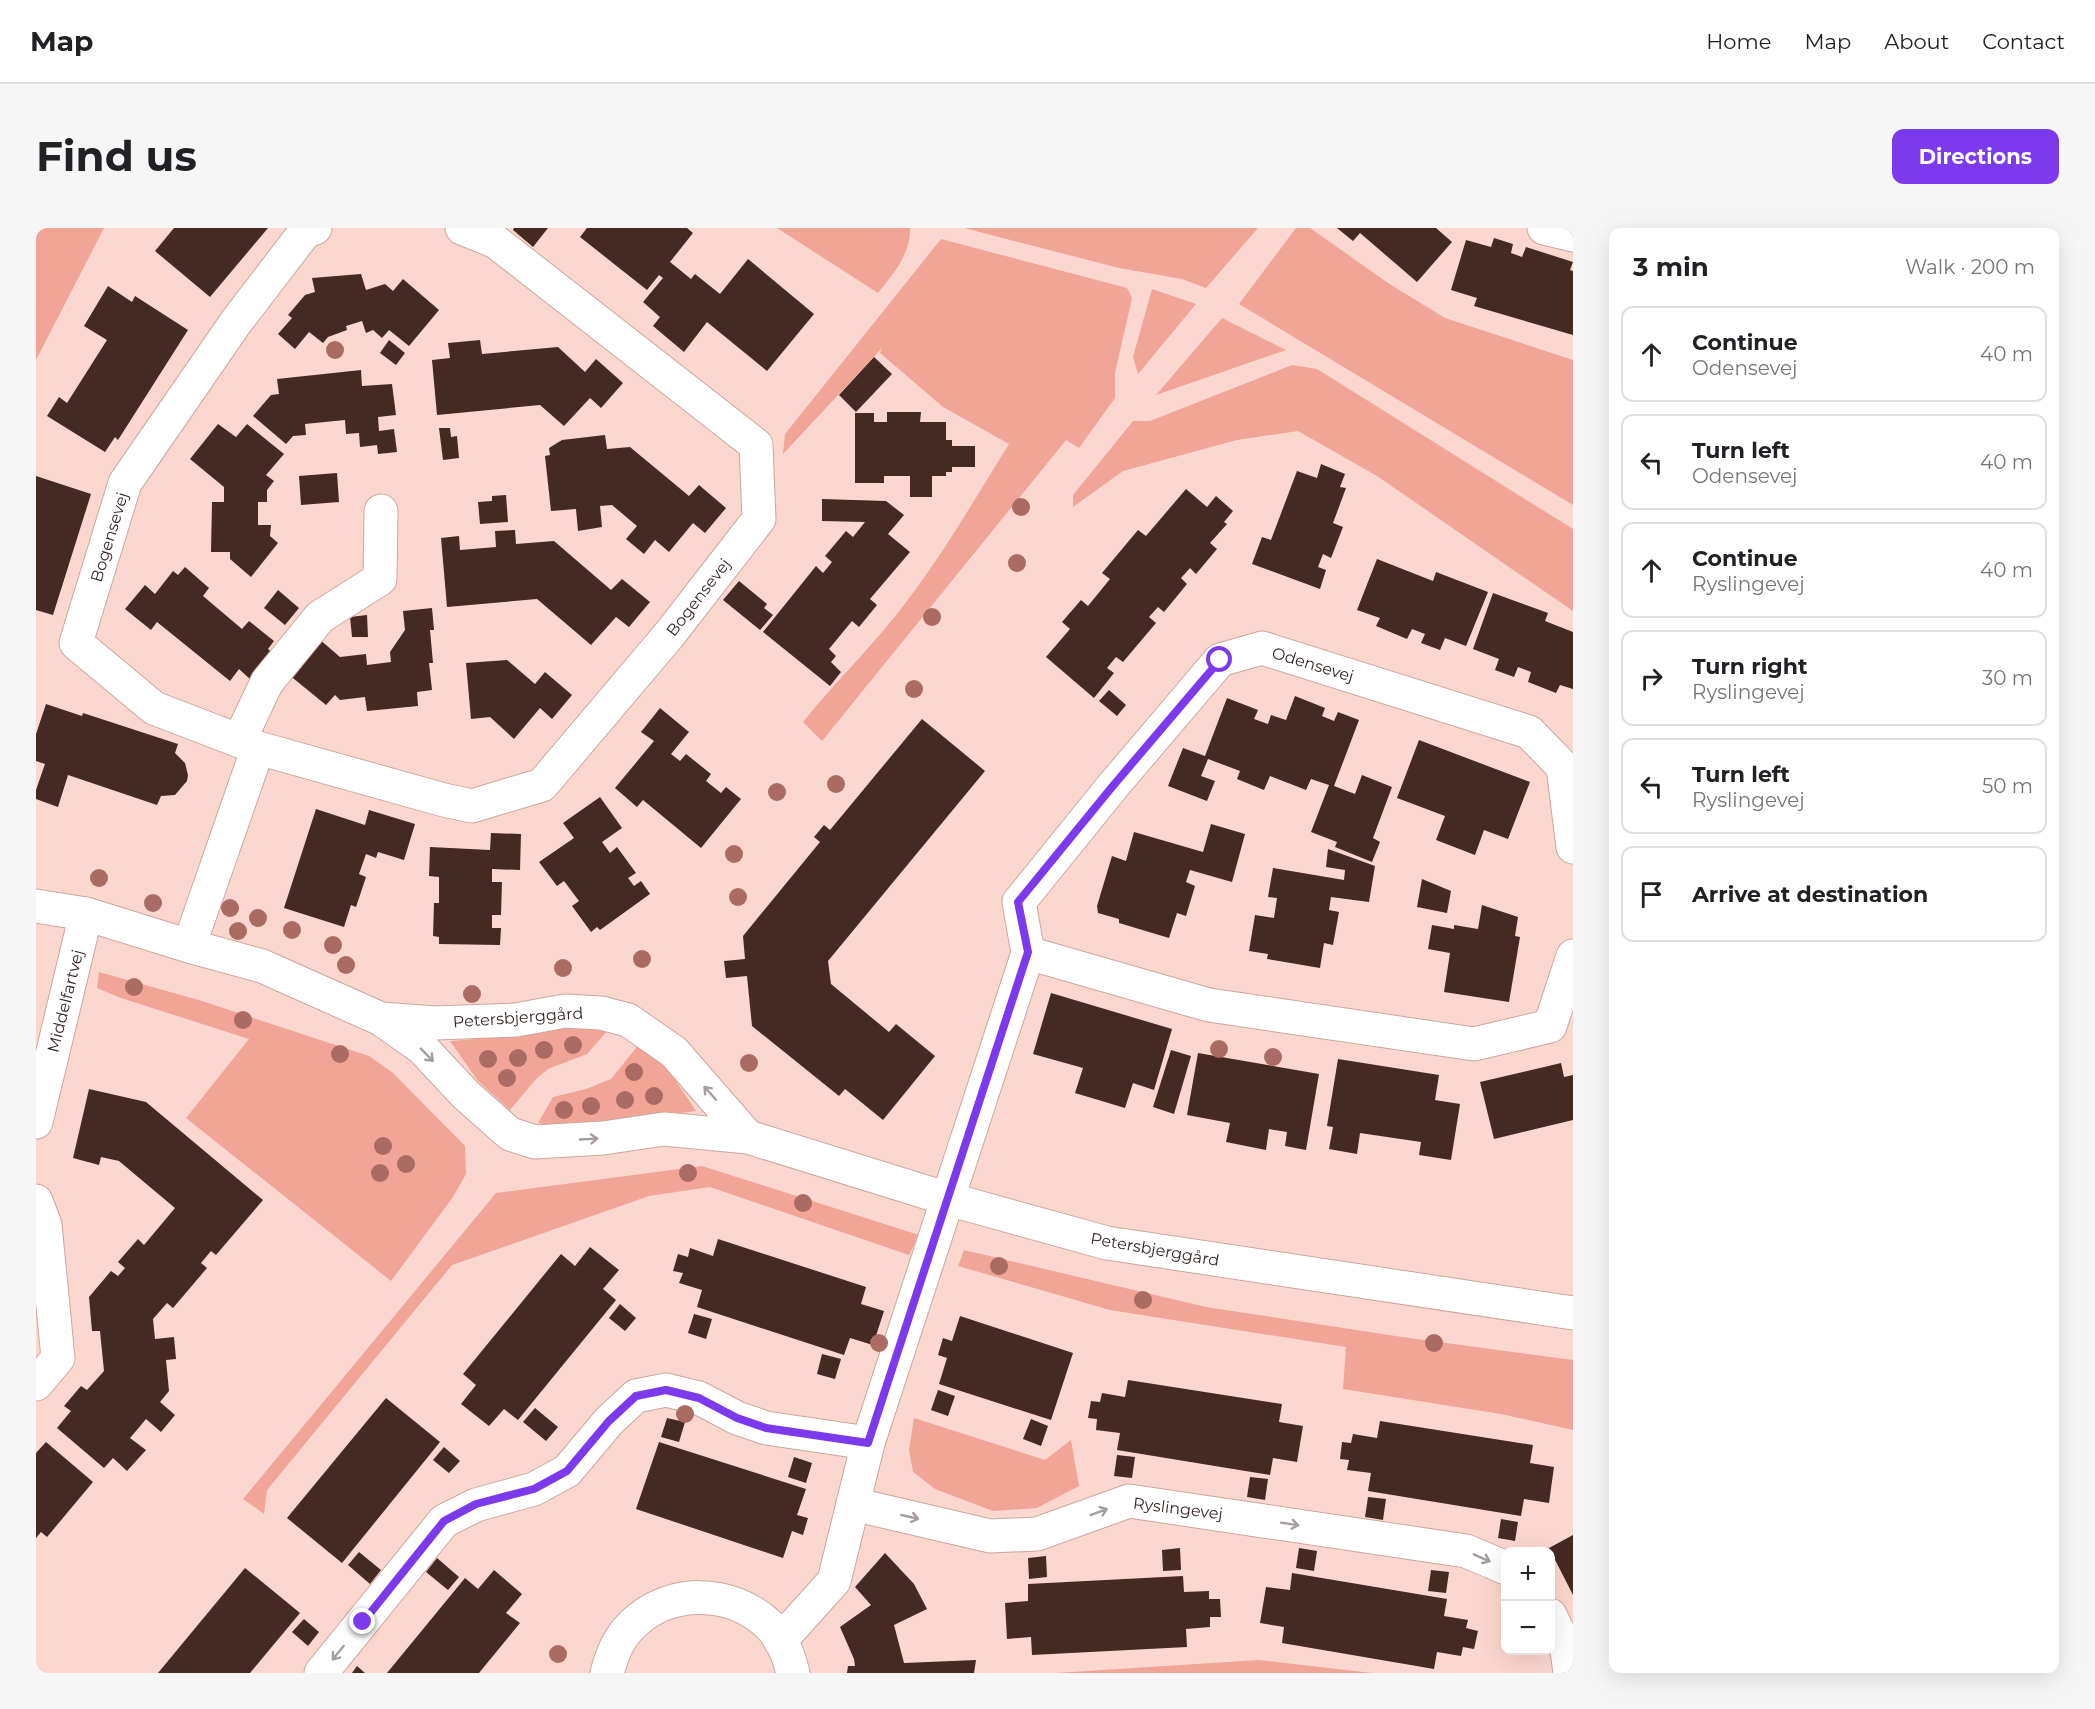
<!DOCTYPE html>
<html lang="en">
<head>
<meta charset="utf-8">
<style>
	:root { --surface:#fff; --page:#f6f6f6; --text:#202124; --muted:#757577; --line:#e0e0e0; --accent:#7c3aed }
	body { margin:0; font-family:Montserrat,sans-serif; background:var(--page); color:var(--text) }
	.controls { position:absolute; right:18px; bottom:18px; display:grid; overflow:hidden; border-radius:12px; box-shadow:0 6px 24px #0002 }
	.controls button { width:54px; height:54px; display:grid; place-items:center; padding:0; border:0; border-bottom:2px solid var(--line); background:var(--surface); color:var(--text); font:30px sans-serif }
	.stop { position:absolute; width:18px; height:18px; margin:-14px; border:4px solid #7c3aed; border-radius:50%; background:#fff }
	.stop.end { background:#7c3aed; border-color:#fff; box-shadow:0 2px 6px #0008 }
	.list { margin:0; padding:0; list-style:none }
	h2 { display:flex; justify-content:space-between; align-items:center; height:78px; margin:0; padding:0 24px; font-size:26px }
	h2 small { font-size:20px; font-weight:400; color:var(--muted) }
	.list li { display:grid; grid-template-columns:39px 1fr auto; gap:18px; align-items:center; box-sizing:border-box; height:96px; margin:0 12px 12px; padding:0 12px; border:2px solid var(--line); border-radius:12px }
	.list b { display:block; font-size:22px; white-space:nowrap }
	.list p { margin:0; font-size:20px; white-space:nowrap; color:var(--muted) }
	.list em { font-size:20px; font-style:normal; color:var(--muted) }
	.icon { flex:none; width:33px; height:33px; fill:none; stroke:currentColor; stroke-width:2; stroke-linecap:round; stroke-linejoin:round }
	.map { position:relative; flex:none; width:1537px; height:1445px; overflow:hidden; border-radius:12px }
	header { display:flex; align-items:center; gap:36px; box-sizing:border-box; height:84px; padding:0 30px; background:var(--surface); border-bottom:2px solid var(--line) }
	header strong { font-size:28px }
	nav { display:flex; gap:33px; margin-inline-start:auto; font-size:21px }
	.intro { display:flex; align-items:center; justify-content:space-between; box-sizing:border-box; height:144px; padding:0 36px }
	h1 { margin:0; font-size:42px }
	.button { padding:15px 27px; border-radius:12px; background:var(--accent); color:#fff; font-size:21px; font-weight:700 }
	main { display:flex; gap:36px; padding:0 36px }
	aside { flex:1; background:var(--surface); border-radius:12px; box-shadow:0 6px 24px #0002 }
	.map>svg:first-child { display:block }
</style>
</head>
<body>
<header>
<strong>Map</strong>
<nav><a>Home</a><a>Map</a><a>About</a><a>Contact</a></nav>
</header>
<div class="intro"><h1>Find us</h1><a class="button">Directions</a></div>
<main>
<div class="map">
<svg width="1537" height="1445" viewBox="0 0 1537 1445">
	<rect width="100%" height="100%" fill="#fcd7cf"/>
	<g fill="#f0a596">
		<path d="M0 0H68L0 132Z"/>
		<path d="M741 0H874C875 26 857 46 842 65Z"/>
		<path d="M928 0H1222L1170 60 1146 51 1083 40Z"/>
		<path d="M1260 0H1274L1352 55 1409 90 1537 132V277L1203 76Z"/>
		<path d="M905 11 1091 60 1096 70 1079 145V170L1043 220 1030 212 786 513 767 494C800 453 839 416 871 373 909 323 940 269 973 216L907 179 844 125 846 120 747 226 749 206Z"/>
		<path d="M1116 61 1160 76 1102 146 1097 129Z"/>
		<path d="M1186 90 1250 122 1120 167Z"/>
		<path d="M1256 137 1281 141 1537 301V383L1341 248 1262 203 1201 212 1087 243 1037 279V267L1097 193H1114Z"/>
		<path d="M63 744 166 773 333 828 357 845 429 918 430 946 417 969 355 1053 150 890 213 811 85 770 61 760Z"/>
		<path d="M537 799 573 801 551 826 512 841 500 851 474 882 442 853 414 813 466 809Z"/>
		<path d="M604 815 623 828 660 883 526 900 502 895 517 869 550 861 575 851Z"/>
		<path d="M666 938 883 1007 873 1027 674 959 613 968 416 1037 231 1262 228 1286 207 1271 460 965Z"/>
		<path d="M928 1022 1170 1079 1366 1109 1537 1132V1202L1465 1186 1307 1161 1310 1119 1074 1082 922 1038Z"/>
		<path d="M878 1190 1009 1232 1035 1212 1043 1258 1001 1280 957 1283 899 1261 877 1244 873 1222Z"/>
		<path d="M1223 1432 1336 1445H1020Z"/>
	</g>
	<g fill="#452923">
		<path d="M138 0H232L174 69 119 23Z"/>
		<path d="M478 0H512L497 19 477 2Z"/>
		<path d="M551 0H651L657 5 634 34 655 51 659 46 684 66 712 31 778 86 731 143 671 94 648 124 617 98 624 89 607 74 627 50 623 47 611 62 544 9Z"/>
		<path d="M1301 0H1400L1416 14 1381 54 1324 5 1317 13Z"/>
		<path d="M1458 10 1477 16 1475 25 1486 29 1490 19 1537 34 1534 42 1537 43V107L1438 78 1441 70 1415 62 1430 12 1455 19Z"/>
		<path d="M325 46 330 62 349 56 357 63 367 51 403 82 373 118 353 102 346 110 337 102 330 105 326 93 310 98 311 102 292 109 287 115 273 104 259 121 242 106 256 90 252 87 269 67 279 64 276 50Z"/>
		<path d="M72 58 96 74 99 68 152 102 82 212 79 209 69 224 11 188 23 169 31 175 71 112 48 98Z"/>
		<path d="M353 112 369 125 360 137 344 125Z"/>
		<path d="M444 112 446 126 522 119 549 144 560 131 587 155 565 180 554 170 528 198 504 177 401 187 396 132 414 130 412 115Z"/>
		<path d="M838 129 856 146 820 184 803 167Z"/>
		<path d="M325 142 326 158 356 156 360 187 342 189 343 203 358 201 361 224 342 226 341 217 324 219 323 205 310 206 309 192 269 196 270 207 257 208 250 216 217 188 235 167 243 166 241 151Z"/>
		<path d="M851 184H885L884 194H910V212H916V218H939V239H916V244H910V248H896V269H874V248H848V255H819V185H838V194H851Z"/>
		<path d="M182 196 200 209 211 196 248 226 230 247 238 253 231 262V274H222V297H235L234 308 242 315 215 349 194 331V324H175L176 274H188V259L154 231Z"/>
		<path d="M403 200H414L415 209 421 208 423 230 407 232Z"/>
		<path d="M569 207 571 221 594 219 653 268 663 257 690 280 669 305 657 295 633 324 619 312 608 326 590 311 601 298 576 277 564 278 566 299 542 303 540 281 515 283 509 228 514 227 513 220 526 212Z"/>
		<path d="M1285 236 1309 246 1304 259 1310 260 1297 295 1307 299 1295 330 1287 326 1282 339 1290 342 1284 361 1216 336 1226 309 1235 312 1261 243 1281 250Z"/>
		<path d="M301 245 303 274 265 277 263 248Z"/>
		<path d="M0 248 55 266 17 387 0 382Z"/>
		<path d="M1150 261 1171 279 1180 268 1197 283 1188 294 1191 296 1174 315 1181 321 1160 346 1154 340 1145 350 1151 356 1128 384 1122 379 1113 389 1120 395 1087 434 1080 429 1071 440 1078 445 1058 470 1010 429 1034 401 1026 394 1045 372 1052 378 1074 351 1066 345 1102 302 1110 308Z"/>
		<path d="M470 267 472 294 444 296 442 274 456 273V268Z"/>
		<path d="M786 271 850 273 868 287 852 306 874 324 834 371 841 377 823 399 816 393 793 421 800 428 795 434 805 444 794 458 727 404 780 338 787 345 796 334 789 328 810 303 817 309 829 294 786 293Z"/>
		<path d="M479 302 480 316 518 313 575 362 586 351 614 374 593 399 580 389 555 417 501 371 411 379 405 310 423 308 424 322 460 319 459 303Z"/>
		<path d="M1341 331 1397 353 1400 344 1452 364 1430 418 1409 410 1404 422 1385 415 1389 406 1376 401 1371 411 1340 398 1344 390 1321 382Z"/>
		<path d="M149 339 173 360 167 368 206 401 213 393 238 413 232 421 237 425 215 452 203 441 194 453 121 394 115 402 89 381 109 357 119 366 137 343 142 347Z"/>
		<path d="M703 353 731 376 728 380 737 387 724 402 687 372Z"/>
		<path d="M242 362 263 380 249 397 228 380Z"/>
		<path d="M1457 365 1512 385 1509 393 1537 404V461L1524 457 1520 465 1492 454 1495 444 1482 439 1478 449 1459 442 1463 431 1437 421Z"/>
		<path d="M396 380 398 402H394L397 435H393L396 462 381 464 382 478 331 483 329 469 304 472 299 467 290 477 252 446 282 410 304 429 330 426 331 437 355 434 354 424 369 402 367 383Z"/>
		<path d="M331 387 332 409H316L314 389Z"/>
		<path d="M471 432 499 456 509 444 536 467 516 491 504 480 478 511 454 489 435 491 430 435Z"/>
		<path d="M1073 462 1090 477 1081 488 1063 473Z"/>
		<path d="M1259 468 1289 480 1286 488 1298 493 1302 484 1323 492 1298 558 1319 566 1326 547 1356 559 1337 610 1344 614 1336 634 1299 619 1301 614 1275 604 1293 557 1275 551 1270 562 1234 548 1228 562 1201 551 1204 543 1172 531 1165 548 1179 553 1171 573 1132 558 1147 520 1169 528 1191 470 1222 482 1218 491 1232 496 1235 487 1250 492Z"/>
		<path d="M10 476 46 488 47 485 142 516 139 525 149 535 152 547 151 553 139 567 125 568 121 577 32 547 22 579 0 571V562L9 536 0 533V506Z"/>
		<path d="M624 480 653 504 635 526 644 533 650 526 675 546 670 553 685 565 690 559 705 571 665 620 607 572 601 579 579 560 618 513 605 504Z"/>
		<path d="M886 491 949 543 792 733 795 756 853 804 860 796 899 828 847 892 809 861 803 868 716 798 711 748 690 750 688 733 709 731 707 708 784 614 778 609 788 597 794 602Z"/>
		<path d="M1383 512 1494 554 1472 611 1448 602 1439 627 1400 612 1409 588 1361 570Z"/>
		<path d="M564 569 586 600 566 614 574 625 581 619 600 645 592 650 598 658 605 653 614 666 564 702 561 699 555 704 536 678 543 673 528 653 521 658 503 634 538 610 527 595Z"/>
		<path d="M280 581 329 597 333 582 379 596 368 632 342 624 340 630 330 626 323 646 330 649 320 679 315 677 308 699 248 680Z"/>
		<path d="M1175 596 1209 606 1196 654 1154 642 1150 654 1159 658 1150 688 1141 685 1133 710 1083 695V691L1062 685 1061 678 1076 628 1090 633 1098 604 1167 624Z"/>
		<path d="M455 605 485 606 484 642 456 641V654H466L465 687H456V700H465L464 717 403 716V709L397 708 398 675H403V649L393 648 394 619 454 622Z"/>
		<path d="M1292 621 1339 638 1333 674 1295 669 1293 682 1303 684 1297 717 1288 715 1284 740 1231 731 1232 726 1213 723 1219 687 1238 690 1241 670 1232 669 1237 640 1308 652 1309 642 1290 639Z"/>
		<path d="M1386 651 1415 663 1411 685 1381 679Z"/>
		<path d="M1446 677 1482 689 1479 708 1484 709 1473 774 1408 764 1414 725 1392 721 1396 697 1418 701V697L1442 701Z"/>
		<path d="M1015 765 1136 801 1118 862 1097 855 1089 880 1039 865 1047 840 997 826Z"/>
		<path d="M1135 822 1155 828 1138 886 1117 879Z"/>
		<path d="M1162 825 1283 846 1270 922 1249 918 1251 904 1233 901 1230 922 1190 914 1194 895 1151 887Z"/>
		<path d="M1302 831 1403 847 1399 872 1424 876 1415 932 1383 927 1385 914 1324 905 1321 926 1293 921 1297 899 1291 898Z"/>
		<path d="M1525 835 1528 849 1537 847V892L1458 911 1444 854Z"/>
		<path d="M53 861 110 874 227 972 180 1027 175 1023 165 1035 171 1040 137 1080 131 1075 117 1091 119 1111 138 1109 140 1131 130 1132 133 1163 124 1174 139 1187 125 1204 110 1191 100 1203 94 1210 110 1222 91 1243 77 1230 68 1240 21 1200 35 1183 28 1178 45 1158 51 1162 68 1143 64 1103H56L53 1069 75 1043 82 1048 89 1040 82 1034 102 1011 108 1017 139 980 83 933 65 929 63 937 37 930Z"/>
		<path d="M682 1011 830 1059 825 1076 848 1083 837 1117 814 1110 808 1127 661 1079 666 1062 643 1055 647 1045 637 1043 642 1026 652 1029 654 1020 677 1028Z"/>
		<path d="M554 1019 583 1042 567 1061 580 1072 482 1192 468 1181 453 1198 425 1176 440 1157 427 1146 525 1026 539 1038Z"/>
		<path d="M584 1076 600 1090 589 1103 573 1090Z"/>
		<path d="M658 1086 676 1091 670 1111 652 1105Z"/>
		<path d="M924 1088 1037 1125 1015 1192 903 1156 911 1130 902 1127 907 1110 916 1113Z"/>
		<path d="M786 1126 805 1131 799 1151 781 1146Z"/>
		<path d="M1092 1152 1246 1176 1243 1194 1267 1198 1261 1234 1237 1230 1234 1247 1081 1222 1084 1205 1060 1202 1061 1191 1052 1190 1055 1173 1064 1174 1066 1165 1089 1169Z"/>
		<path d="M902 1162 919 1168 912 1188 895 1182Z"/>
		<path d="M350 1170 404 1214 306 1335 251 1290Z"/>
		<path d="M499 1180 522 1199 510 1213 487 1194Z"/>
		<path d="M631 1190 649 1194 643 1214 625 1209Z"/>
		<path d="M995 1191 1012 1198 1005 1218 987 1211Z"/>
		<path d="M1344 1193 1497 1217 1494 1235 1518 1239 1513 1275 1488 1271 1485 1288 1332 1263 1335 1245 1311 1242 1313 1232 1304 1231 1306 1214 1315 1215 1317 1206 1341 1210Z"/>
		<path d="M10 1214 57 1254 11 1309 5 1304 0 1310V1225Z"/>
		<path d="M623 1214 770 1261 761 1287 772 1290 767 1307 756 1303 747 1330 600 1281Z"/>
		<path d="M408 1219 424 1233 413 1245 397 1232Z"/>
		<path d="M1081 1227 1099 1229 1096 1250 1078 1248Z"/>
		<path d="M758 1229 776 1235 770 1255 752 1249Z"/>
		<path d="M1214 1249 1232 1251 1229 1272 1211 1269Z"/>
		<path d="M1332 1269 1350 1271 1347 1292 1329 1289Z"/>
		<path d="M1465 1291 1482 1294 1479 1313 1462 1310Z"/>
		<path d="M1537 1307V1367L1513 1320Z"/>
		<path d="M1144 1320 1145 1342 1127 1343 1126 1322Z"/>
		<path d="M1263 1320 1281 1323 1278 1343 1260 1340Z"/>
		<path d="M323 1324 345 1342 334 1356 312 1337Z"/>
		<path d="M849 1325 878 1356 891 1381 858 1397 868 1435 940 1432 938 1445H811L812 1438H819L818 1431 804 1399 835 1377 819 1359Z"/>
		<path d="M1010 1328 1011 1349 993 1351 992 1330Z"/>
		<path d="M401 1330 423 1349 412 1362 390 1344Z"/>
		<path d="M209 1340 264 1385 214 1445H122Z"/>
		<path d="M458 1342 486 1366 470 1385 484 1395 443 1445H351L429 1350 442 1361Z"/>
		<path d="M1395 1342 1413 1344 1410 1365 1392 1363Z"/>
		<path d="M1256 1345 1411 1371 1408 1388 1432 1392 1430 1400 1442 1403 1438 1421 1427 1419 1425 1428 1401 1424 1398 1441 1246 1415 1248 1399 1224 1395 1230 1359 1254 1362Z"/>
		<path d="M1147 1348 1148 1364 1173 1363V1371H1184L1185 1389H1174V1399L1150 1401 1151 1419 996 1427 995 1409 971 1411 969 1375 992 1373V1356Z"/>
		<path d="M268 1391 283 1404 272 1418 256 1404Z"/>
		<path d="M321 1438 329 1445H316Z"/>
	</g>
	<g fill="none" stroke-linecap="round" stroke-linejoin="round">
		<g stroke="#cba7a0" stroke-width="35">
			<g id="minor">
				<path d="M279 0 269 4 200 94 89 255 40 415 118 480 222 520 408 572 436 578 506 557 633 407 723 291 720 217 460 14 426 0"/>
				<path d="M1508 0 1537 7"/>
				<path d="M203 513 231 454 284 389 344 351 345 283"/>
				<path d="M0 678 50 686 153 718 226 738 345 791 386 820 430 867 474 906 499 914 567 910 628 901 712 909 912 971 1071 1015 1537 1085"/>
				<path d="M153 718 222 520"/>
				<path d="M992 725 1173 777 1438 816 1514 798 1537 728"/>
				<path d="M345 791 399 795 480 792 529 783 565 785 592 792 638 824 712 909"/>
				<path d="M0 894 50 686"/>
				<path d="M0 973 9 997 22 1130 0 1156"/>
				<path d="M817 1276 954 1308 1001 1306 1093 1273 1430 1323 1470 1340"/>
				<path d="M1514 1387 1531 1422 1534 1445"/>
				<path d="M744 1413 798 1353 832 1215 992 725 983 674 1076 559 1184 432 1226 420 1493 504 1527 539 1537 619"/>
				<path d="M285 1445 408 1293 440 1277 498 1261 531 1243 573 1193 600 1168 630 1162 663 1170 701 1190 730 1200 832 1215"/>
				<path d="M571 1445C576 1427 582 1410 596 1397 633 1360 695 1361 733 1397 746 1410 753 1428 757 1445"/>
			</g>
		</g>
		<use href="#minor" stroke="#fff" stroke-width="33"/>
	</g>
	<g fill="#aa6c62">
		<circle cx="299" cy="122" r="9"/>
		<circle cx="985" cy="279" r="9"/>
		<circle cx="981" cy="335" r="9"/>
		<circle cx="896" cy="389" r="9"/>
		<circle cx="878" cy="461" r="9"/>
		<circle cx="800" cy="556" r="9"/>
		<circle cx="741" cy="564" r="9"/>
		<circle cx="698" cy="626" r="9"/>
		<circle cx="63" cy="650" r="9"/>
		<circle cx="702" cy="669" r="9"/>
		<circle cx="117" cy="675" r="9"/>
		<circle cx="194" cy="680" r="9"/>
		<circle cx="222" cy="690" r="9"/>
		<circle cx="256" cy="702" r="9"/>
		<circle cx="202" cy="703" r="9"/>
		<circle cx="297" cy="717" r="9"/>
		<circle cx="606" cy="731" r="9"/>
		<circle cx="310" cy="737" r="9"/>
		<circle cx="527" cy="740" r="9"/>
		<circle cx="98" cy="759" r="9"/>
		<circle cx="436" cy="766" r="9"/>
		<circle cx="207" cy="792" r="9"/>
		<circle cx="537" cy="817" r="9"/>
		<circle cx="1183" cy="821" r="9"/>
		<circle cx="508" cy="822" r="9"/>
		<circle cx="304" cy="826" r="9"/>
		<circle cx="1237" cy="829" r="9"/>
		<circle cx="482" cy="830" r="9"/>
		<circle cx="452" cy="831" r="9"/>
		<circle cx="713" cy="835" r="9"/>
		<circle cx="598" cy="844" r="9"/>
		<circle cx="471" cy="850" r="9"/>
		<circle cx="618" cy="868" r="9"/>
		<circle cx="589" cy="872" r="9"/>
		<circle cx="555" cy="878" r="9"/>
		<circle cx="528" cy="882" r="9"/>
		<circle cx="347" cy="918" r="9"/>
		<circle cx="370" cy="936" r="9"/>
		<circle cx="344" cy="945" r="9"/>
		<circle cx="652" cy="945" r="9"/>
		<circle cx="767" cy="975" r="9"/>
		<circle cx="963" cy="1038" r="9"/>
		<circle cx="1107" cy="1072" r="9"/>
		<circle cx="843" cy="1115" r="9"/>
		<circle cx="1398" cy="1115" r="9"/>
		<circle cx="649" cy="1186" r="9"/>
		<circle cx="522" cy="1426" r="9"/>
	</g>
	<defs><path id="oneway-shaft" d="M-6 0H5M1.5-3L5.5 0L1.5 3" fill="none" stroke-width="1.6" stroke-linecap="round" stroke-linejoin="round" transform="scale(1.5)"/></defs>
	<g stroke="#a59e9d">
		<use href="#oneway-shaft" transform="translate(391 827) rotate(46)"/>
		<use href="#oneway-shaft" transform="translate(674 865) rotate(-132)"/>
		<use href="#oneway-shaft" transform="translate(553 911) rotate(-3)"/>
		<use href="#oneway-shaft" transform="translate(1063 1284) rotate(-20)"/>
		<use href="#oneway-shaft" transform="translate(874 1289) rotate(13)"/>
		<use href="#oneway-shaft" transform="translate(1254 1296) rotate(9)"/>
		<use href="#oneway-shaft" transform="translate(1446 1330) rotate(24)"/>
		<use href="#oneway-shaft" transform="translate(302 1425) rotate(129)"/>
	</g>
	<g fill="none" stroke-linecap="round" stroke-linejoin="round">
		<path stroke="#7c3aed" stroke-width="8" d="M327 1394 408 1293 440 1276 498 1261 531 1243 573 1193 600 1168 630 1162 663 1170 701 1190 730 1200 832 1215 992 724 982 674 1076 559 1184 432"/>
	</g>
	<g text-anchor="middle" stroke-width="6" stroke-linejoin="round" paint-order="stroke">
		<g font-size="16" fill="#362826" stroke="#fff">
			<text transform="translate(73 309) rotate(-73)" y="6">Bogensevej</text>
			<text transform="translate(662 369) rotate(-52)" y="6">Bogensevej</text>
			<text transform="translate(1277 436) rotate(17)" y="6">Odensevej</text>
			<text transform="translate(29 773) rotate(-76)" y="6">Middelfartvej</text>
			<text transform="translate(482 789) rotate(-4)" y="6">Petersbjerggård</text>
			<text transform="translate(1119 1021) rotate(10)" y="6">Petersbjerggård</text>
			<text transform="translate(1142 1280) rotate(7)" y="6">Ryslingevej</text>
		</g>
	</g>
</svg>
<div class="controls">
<button>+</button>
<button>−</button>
</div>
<div class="stop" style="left:1184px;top:432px"></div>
<div class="stop end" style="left:327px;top:1394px"></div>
</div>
<aside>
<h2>3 min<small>Walk · 200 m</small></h2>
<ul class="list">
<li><svg class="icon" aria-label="ahead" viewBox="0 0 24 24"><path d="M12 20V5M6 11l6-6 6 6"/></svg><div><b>Continue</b><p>Odensevej</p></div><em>40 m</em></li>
<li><svg class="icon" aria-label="left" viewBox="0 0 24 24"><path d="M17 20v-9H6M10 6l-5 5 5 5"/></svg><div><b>Turn left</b><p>Odensevej</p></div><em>40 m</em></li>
<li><svg class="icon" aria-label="ahead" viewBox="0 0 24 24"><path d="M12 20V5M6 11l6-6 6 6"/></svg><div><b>Continue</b><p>Ryslingevej</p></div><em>40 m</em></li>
<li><svg class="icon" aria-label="right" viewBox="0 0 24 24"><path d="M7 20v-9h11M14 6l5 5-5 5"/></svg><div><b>Turn right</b><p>Ryslingevej</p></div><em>30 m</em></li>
<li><svg class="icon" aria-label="left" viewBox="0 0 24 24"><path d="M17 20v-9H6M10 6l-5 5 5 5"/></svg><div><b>Turn left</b><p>Ryslingevej</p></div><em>50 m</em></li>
<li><svg class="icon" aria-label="arrive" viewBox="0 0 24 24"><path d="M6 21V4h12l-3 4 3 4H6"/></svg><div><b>Arrive at destination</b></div></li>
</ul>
</aside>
</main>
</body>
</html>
